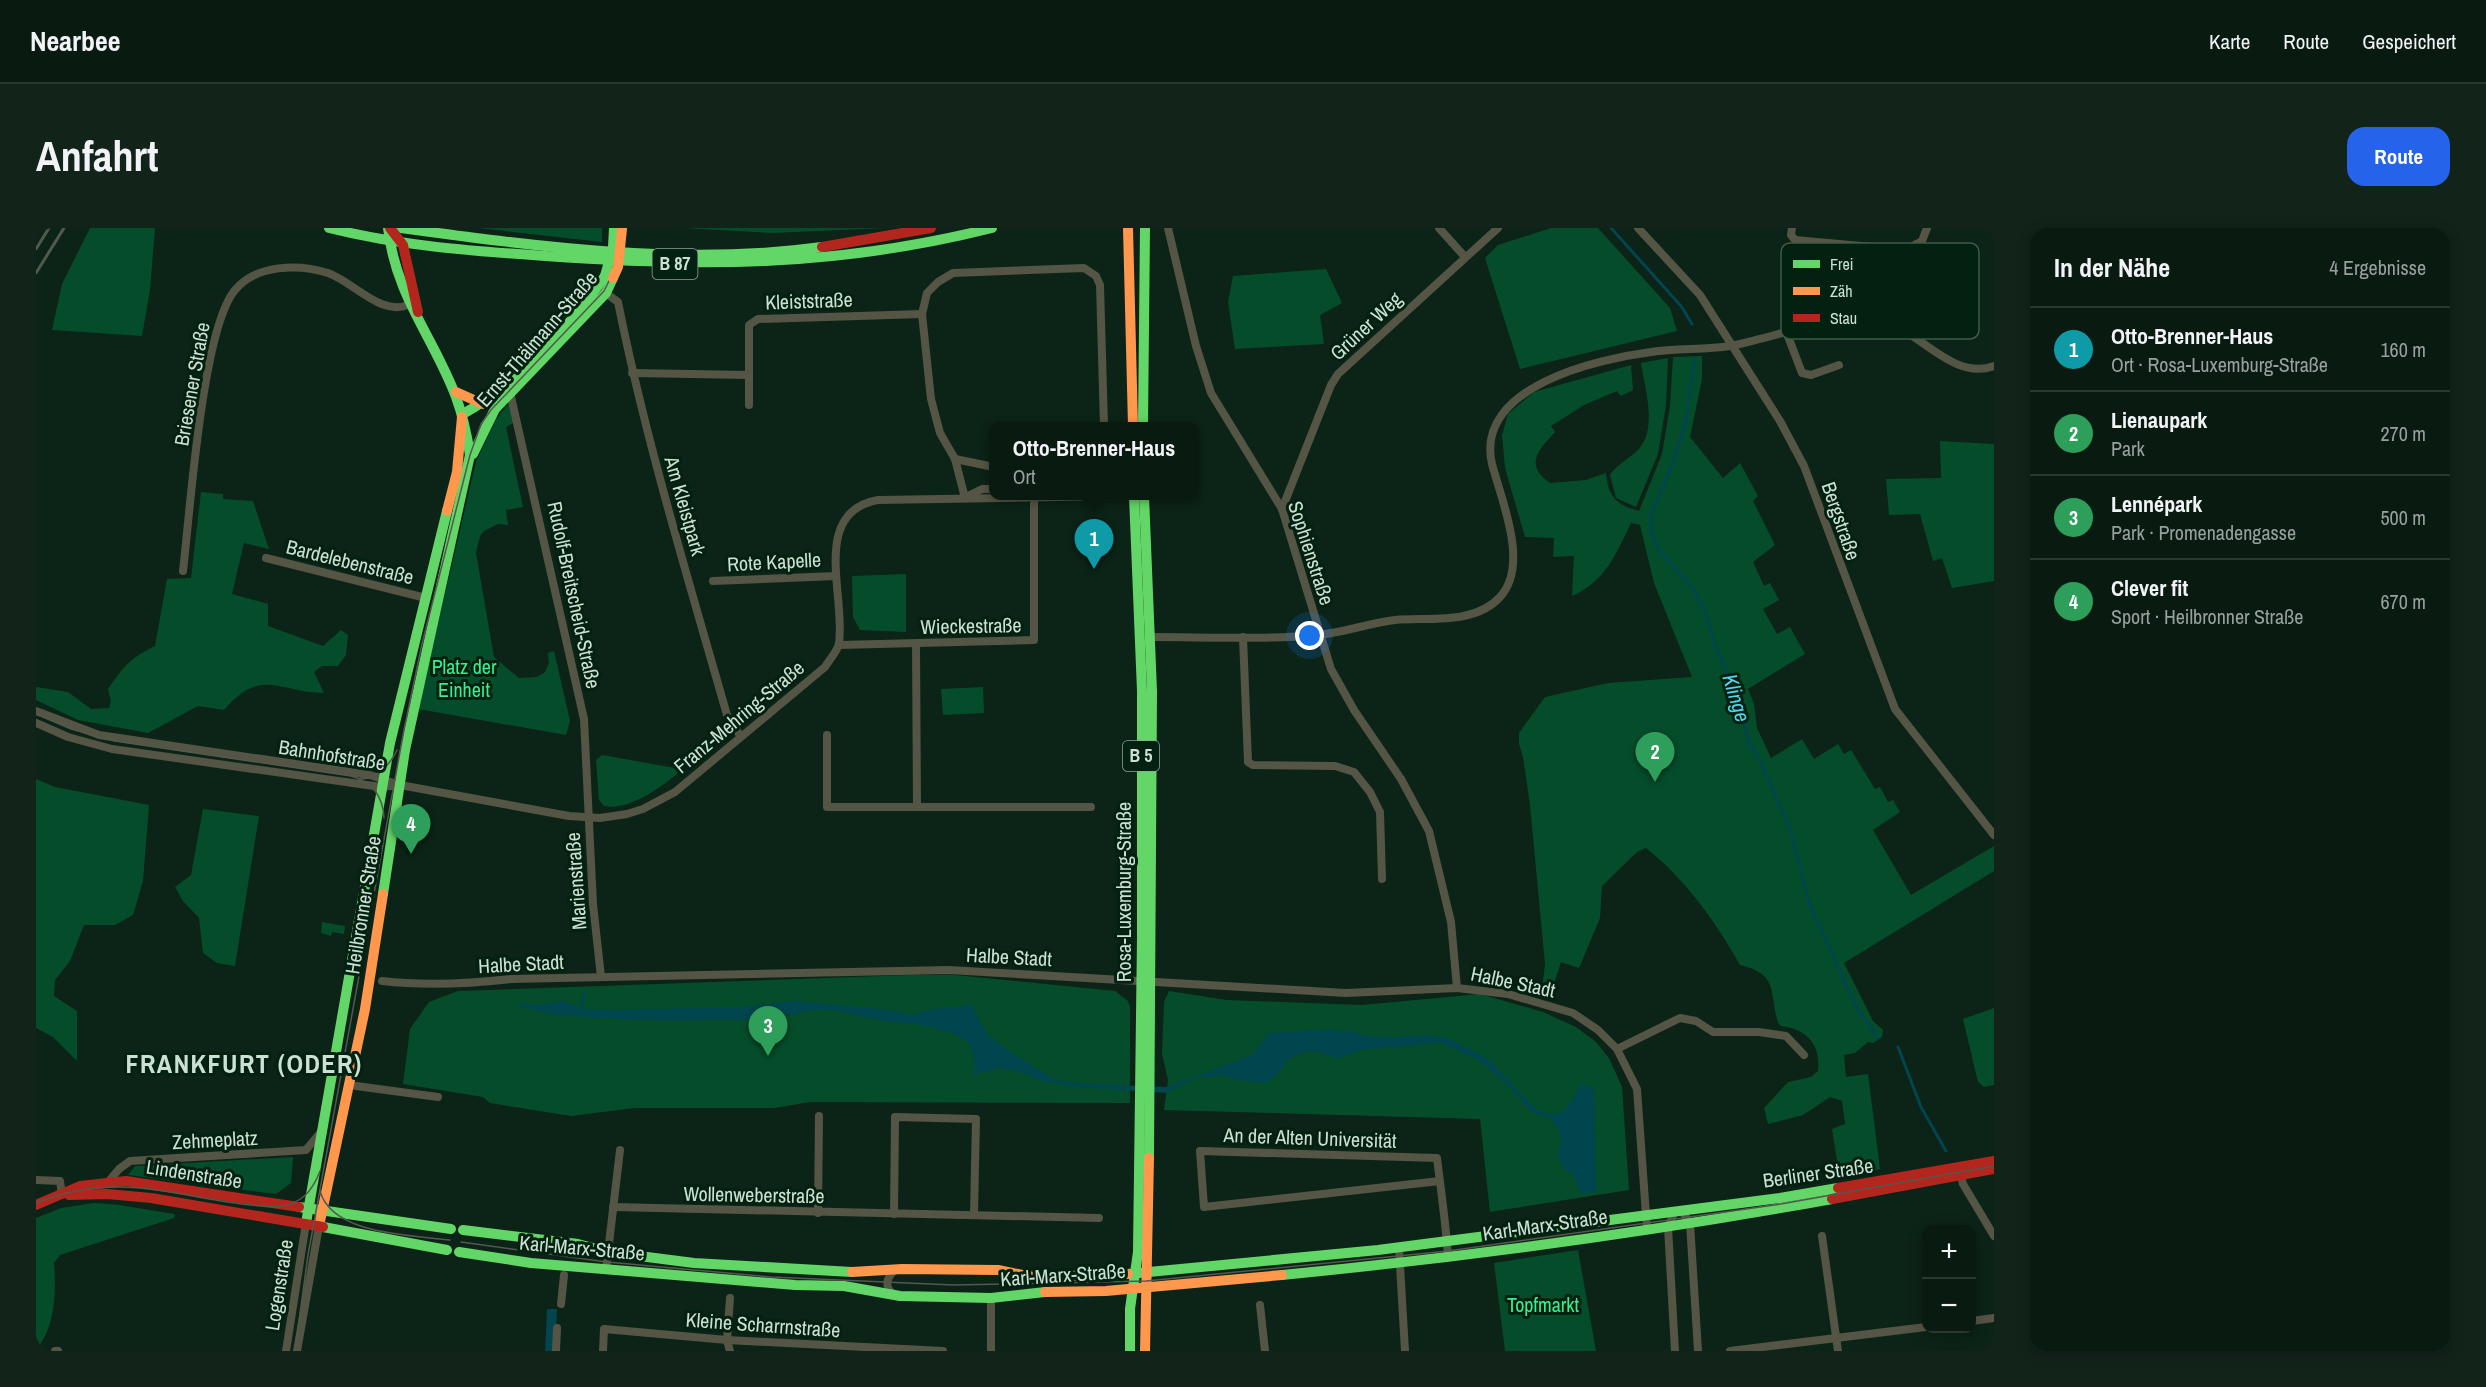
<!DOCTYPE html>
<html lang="de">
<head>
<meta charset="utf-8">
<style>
	:root { --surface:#091a11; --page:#12231a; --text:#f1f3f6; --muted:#99a19f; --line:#293831; --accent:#2563eb }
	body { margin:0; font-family:"Archivo Narrow",sans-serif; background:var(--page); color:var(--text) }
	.controls { position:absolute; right:18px; bottom:18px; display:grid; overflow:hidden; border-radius:12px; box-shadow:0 3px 15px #0003 }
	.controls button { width:54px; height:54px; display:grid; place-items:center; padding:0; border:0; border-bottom:2px solid var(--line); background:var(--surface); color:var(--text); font:30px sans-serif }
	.you { position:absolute; left:1274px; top:408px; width:21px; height:21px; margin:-15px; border:4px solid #fff; border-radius:50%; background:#1a73e8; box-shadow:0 0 0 9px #1a73e833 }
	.badge { display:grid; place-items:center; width:39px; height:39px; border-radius:50%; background:var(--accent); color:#fff; font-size:20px; font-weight:700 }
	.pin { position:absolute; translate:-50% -50px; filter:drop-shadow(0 2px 3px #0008) }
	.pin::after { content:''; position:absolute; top:32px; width:21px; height:18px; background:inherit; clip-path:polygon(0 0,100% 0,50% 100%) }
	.popup { position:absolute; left:953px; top:194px; width:210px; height:78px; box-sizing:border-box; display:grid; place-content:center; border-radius:12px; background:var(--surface); filter:drop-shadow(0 2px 4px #0005); font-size:20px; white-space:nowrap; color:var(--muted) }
	.popup b { font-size:22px; color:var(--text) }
	.popup::after { content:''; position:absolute; left:50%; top:100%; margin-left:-12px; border:12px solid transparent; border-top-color:var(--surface) }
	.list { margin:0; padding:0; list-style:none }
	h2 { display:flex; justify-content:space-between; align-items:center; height:78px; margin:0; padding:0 24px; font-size:26px }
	h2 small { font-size:20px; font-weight:400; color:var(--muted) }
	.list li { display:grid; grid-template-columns:39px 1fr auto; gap:18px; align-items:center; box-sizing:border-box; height:84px; padding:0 24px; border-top:2px solid var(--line) }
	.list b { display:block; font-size:22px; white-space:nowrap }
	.list p { margin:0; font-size:20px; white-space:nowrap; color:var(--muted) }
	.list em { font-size:20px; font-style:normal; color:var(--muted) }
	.map { position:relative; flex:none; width:1958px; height:1123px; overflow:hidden; border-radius:18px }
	header { display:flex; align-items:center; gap:36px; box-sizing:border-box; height:84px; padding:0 30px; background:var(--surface); border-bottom:2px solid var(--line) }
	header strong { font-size:28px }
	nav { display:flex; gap:33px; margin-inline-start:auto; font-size:21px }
	.intro { display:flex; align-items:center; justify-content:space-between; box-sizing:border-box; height:144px; padding:0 36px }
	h1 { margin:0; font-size:42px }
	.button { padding:15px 27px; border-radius:18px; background:var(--accent); color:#fff; font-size:21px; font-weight:700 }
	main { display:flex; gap:36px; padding:0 36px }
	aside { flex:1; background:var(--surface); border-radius:18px; box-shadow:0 3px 15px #0003 }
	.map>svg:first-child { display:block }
</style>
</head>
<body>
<header>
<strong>Nearbee</strong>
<nav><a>Karte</a><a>Route</a><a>Gespeichert</a></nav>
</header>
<div class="intro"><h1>Anfahrt</h1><a class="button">Route</a></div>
<main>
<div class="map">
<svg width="1958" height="1123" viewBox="0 0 1958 1123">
	<rect width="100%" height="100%" fill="#0c2317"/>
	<g fill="#054d2a">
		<path d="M54 0H119L114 62 106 108 16 102 26 56Z"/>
		<path d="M442 0H566V14Z"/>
		<path d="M646 0H850L737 5Z"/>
		<path d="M1515 0H1562L1634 80 1641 103 1484 141 1449 30 1462 17Z"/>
		<path d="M1290 41 1306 75 1284 87 1288 116 1199 121 1192 74 1197 48Z"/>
		<path d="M1666 128V151L1654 209 1687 250 1704 235 1722 268 1717 273 1739 317 1717 334 1728 358 1734 355 1743 372 1727 381 1741 406 1754 399 1769 426 1712 461 1718 476 1721 500 1735 530 1766 511 1778 531 1802 516 1808 526 1815 522 1839 561 1844 559 1852 574 1857 572 1864 584 1837 602 1875 667 1958 618V643L1808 735 1837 793 1847 802 1846 809 1837 815 1832 814 1819 825 1808 827 1810 849 1832 846 1844 941 1804 951 1796 901 1809 896 1806 873 1794 869 1767 887 1732 896 1728 880 1752 854 1775 849 1782 843C1785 816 1770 801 1745 798L1742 795C1733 764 1743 746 1704 737 1680 694 1649 651 1610 620L1601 624 1566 658 1564 690 1543 740 1525 734 1516 762 1506 761 1509 736 1494 577 1487 529 1483 516V505L1509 469 1572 455 1656 449 1618 355 1604 297 1595 295C1580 326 1569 354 1536 368L1538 328 1517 329 1518 310 1489 309 1469 240 1466 207 1472 186 1498 164 1595 137 1597 162 1585 168 1581 163 1548 177 1515 198 1519 204C1502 223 1488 236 1514 255L1550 252 1570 245C1572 269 1581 277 1603 283L1626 226 1634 178 1637 129Z"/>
		<path d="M1632 130 1630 177 1622 226 1600 279 1580 270 1574 247C1579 238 1594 230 1602 222 1622 201 1609 161 1605 135Z"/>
		<path d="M474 174 479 194 470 199 487 279 470 282 472 297 462 296 448 303 444 308 440 325 458 429 483 450 501 449 509 444 513 435 512 425 518 423 534 493 530 507 382 481 440 234 460 191Z"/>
		<path d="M1904 213 1958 216V353L1916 360 1906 330 1897 333 1884 286 1853 287 1850 251 1905 250Z"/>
		<path d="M165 264 187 266V271L217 273 233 321 208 315 196 366 232 376V398L287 418 305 402 312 407 310 427 302 438H286L278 444 288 465C243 465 225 438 188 482L162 478 112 505 42 492 0 472V459L32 464 55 481 73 480 75 473 72 461C89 437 93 431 119 418L131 351 155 350Z"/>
		<path d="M870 346V404L824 402 817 389 816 348Z"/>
		<path d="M947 459 948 485 907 487 905 461Z"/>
		<path d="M566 527 639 540 643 544C626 559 593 583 568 578L563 572 560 532Z"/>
		<path d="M0 551 19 559 113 577 107 653 97 687 79 697H48L34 733 19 752 18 768 41 783V833L17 809 0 800Z"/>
		<path d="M167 581 223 588 199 738 181 735 167 725 163 690 147 673 139 659 155 647Z"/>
		<path d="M286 694 309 698 308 706 296 704 295 708 285 705Z"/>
		<path d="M874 747H919L1079 763 1092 773 1094 779V875L774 874 739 880H598L535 888 454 875 447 869 367 856 374 801 393 774 422 763Z"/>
		<path d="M1133 763 1191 772 1326 777 1444 766 1507 784 1540 799 1560 814 1573 830 1586 859 1593 962 1454 984 1444 891 1128 882 1132 852 1126 826 1128 774Z"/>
		<path d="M1958 780V857L1948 859 1942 854 1927 791Z"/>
		<path d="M257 929 255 955 240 966 92 947 99 938Z"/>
		<path d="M58 975C86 976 110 982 139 986L138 990 24 1027 18 1035C20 1064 20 1098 0 1122V990L25 980Z"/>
		<path d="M1542 1022 1560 1123H1469L1458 1035Z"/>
	</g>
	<g fill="#01454f">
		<path d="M526 773 549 781 573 782 706 779 758 773 854 782 875 787 892 782 935 777 952 807 977 826 1020 852 1048 856 1131 859 1216 827 1233 805C1258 804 1286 799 1311 803 1320 804 1329 809 1338 809 1362 812 1392 802 1415 812 1429 818 1448 828 1459 838 1474 851 1494 882 1512 886 1533 890 1537 866 1546 856L1558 860 1560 964 1545 966 1536 946 1528 941 1522 930 1525 914 1523 902 1514 890 1497 885 1473 858 1441 831 1405 815 1324 822 1302 831 1284 824H1268L1252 832 1240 848 1230 855 1205 853 1191 848 1163 849 1130 865 1044 859 1005 853 982 843 963 840 937 847 939 835 933 815C907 797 878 796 847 793 827 790 809 783 789 782 770 781 750 790 730 791 682 793 633 793 585 791 548 789 513 789 478 776L501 777Z"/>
		<path d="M511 1081H521L519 1123H509Z"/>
	</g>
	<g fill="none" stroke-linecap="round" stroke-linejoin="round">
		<g stroke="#01454f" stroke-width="3">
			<path d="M1575 0 1645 78 1656 96"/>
			<path d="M1659 131 1650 192 1638 233 1615 286V303L1623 323 1657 360 1667 380 1683 427 1703 469 1712 512 1726 537 1755 603 1772 672 1821 781 1842 810"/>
			<path d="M546 780 548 764"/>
			<path d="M1862 819 1885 879 1910 923"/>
		</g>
		<g stroke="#545544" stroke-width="8">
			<path d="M1132 0 1160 118 1175 165 1246 281 1295 441 1318 482 1365 551 1393 603 1415 694 1421 760"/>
			<path d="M1403 0 1429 29"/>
			<path d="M1602 0 1664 67 1744 193 1768 238 1859 481 1958 607"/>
			<path d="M1756 0 1755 7 1759 12 1869 22 1886 13 1891 0"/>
			<path d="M567 63 582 74C610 214 652 350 691 487L705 509"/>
			<path d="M1750 103 1766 145 1775 147 1803 137"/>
			<path d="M596 145 713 147"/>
			<path d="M473 160 548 491 557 676 565 749"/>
			<path d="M713 177V97L722 91 886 86"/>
			<path d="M919 231 958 239"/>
			<path d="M930 269 946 261H958"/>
			<path d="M929 270 919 231 904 205 895 171 886 86 891 65 902 54 917 45 1048 40 1060 48 1064 57 1068 198"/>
			<path d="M1246 281 1295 157 1302 146 1462 0"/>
			<path d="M230 330 390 370"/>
			<path d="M147 343C154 285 166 101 199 62 220 36 263 36 292 45 318 54 346 90 374 76"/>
			<path d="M677 353 800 348"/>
			<path d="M1115 409C1170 409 1227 412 1281 407 1307 405 1333 395 1359 392 1392 389 1439 397 1464 369 1494 337 1465 271 1456 236 1438 159 1561 131 1615 124 1641 120 1668 122 1694 118 1736 110 1776 94 1819 88 1832 89 1845 90 1856 96 1888 110 1920 152 1958 138"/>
			<path d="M1207 409 1212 534 1217 537 1299 538 1318 544 1334 564 1344 584 1346 651"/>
			<path d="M880 415 881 578"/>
			<path d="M803 417 998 412V271"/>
			<path d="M0 483 63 507 334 547 363 557"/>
			<path d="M0 495 32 509 76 521 345 559 364 557 533 588 564 590 591 586 607 581 639 564 789 439C793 432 802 423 803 415 810 369 774 284 842 272L1081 268"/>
			<path d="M791 507V579H1055"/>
			<path d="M346 753C389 758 431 756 475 751L913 742 1310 765 1421 760 1472 766 1537 785 1562 802 1581 821 1601 861 1611 1001"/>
			<path d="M1581 821 1644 790 1660 793 1677 804H1723L1750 808 1768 827"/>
			<path d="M320 858 402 869"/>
			<path d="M1924 943 1927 956 1958 1008"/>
			<path d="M0 952 24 953 26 967"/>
			<path d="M73 953 83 941 94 933 270 922 284 905"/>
			<path d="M1404 953 1168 979 1164 923 1401 930C1405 963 1410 996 1412 1029"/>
			<path d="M577 979 1063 990"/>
			<path d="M1645 982 1654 995 1662 1123"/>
			<path d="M782 985 783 888"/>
			<path d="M858 986 859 889 940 891 938 986"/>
			<path d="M1786 1008 1802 1123"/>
			<path d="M1363 1020 1369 1123"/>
			<path d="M570 1041 584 922"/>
			<path d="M858 1067C848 1059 850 1050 859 1042"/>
			<path d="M694 1070 691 1112 694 1123"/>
			<path d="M525 1076 528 1047"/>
			<path d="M1224 1077 1229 1123"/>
			<path d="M1936 1093 1958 1090"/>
			<path d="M19 1123H22"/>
			<path d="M250 1123 270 995"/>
			<path d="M261 1123 283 998"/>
			<path d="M520 1123 521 1100"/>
			<path d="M567 1123 568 1101 691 1112 907 1123"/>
			<path d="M955 1123V1070"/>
			<path d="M1639 1123 1632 999 1639 983"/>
			<path d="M1694 1123 1890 1099"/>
		</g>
		<g stroke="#63d668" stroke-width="10">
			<path d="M293 0C364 18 436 23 509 28 667 39 801 39 956 0"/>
			<path d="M365 0C504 19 647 38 786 19"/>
			<path d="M427 186C483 154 533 100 569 48"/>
			<path d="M1107 198 1109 0"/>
			<path d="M437 226 459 181 570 65 577 50"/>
			<path d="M1108 268 1116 463 1113 930"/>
			<path d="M347 666 369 522 434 227C431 207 427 188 420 169 397 108 360 69 352 0"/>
			<path d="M263 979 415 1001"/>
			<path d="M270 995 354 515 411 283"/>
			<path d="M287 999 411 1022"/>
			<path d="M427 1002 542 1016 572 1024 658 1035 816 1044"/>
			<path d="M423 1024 495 1035 759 1057 808 1058 864 1068 955 1070 1009 1064"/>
			<path d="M1092 1046 1342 1022 1744 970 1802 960"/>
			<path d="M1246 1047C1430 1029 1614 1004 1796 971"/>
			<path d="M1094 1123V1081L1102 1024 1106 710V463L1098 268"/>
		</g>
		<g stroke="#ff974d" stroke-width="10">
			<path d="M1092 0 1097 198"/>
			<path d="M420 164 447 176"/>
			<path d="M411 283 421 244 426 189"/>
			<path d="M283 998 329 781 347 666"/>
			<path d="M816 1044 866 1041 962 1042 997 1049 1092 1046"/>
			<path d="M1009 1064 1070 1063 1246 1047"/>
			<path d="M1109 1123 1113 930"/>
		</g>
		<g stroke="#b3261e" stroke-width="10">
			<path d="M354 0 367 17 382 84"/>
			<path d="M786 19 895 0"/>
			<path d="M1802 960 1958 933"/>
			<path d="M33 967 71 966 115 970 287 999"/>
			<path d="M1796 971 1958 941"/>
			<path d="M0 977 44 958 90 953 263 979"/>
		</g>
		<g stroke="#52594d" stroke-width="1.5">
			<path d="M0 486 35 501 79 513 315 548C336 554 347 567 348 590"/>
			<path d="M323 551C341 551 354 537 361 522"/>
			<path d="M284 963C296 1007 376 1007 414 1012"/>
			<path d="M0 975C91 938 152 976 242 979 265 976 276 964 284 943"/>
			<path d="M425 1014 571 1034 735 1049 917 1057 1110 1053 1412 1023 1745 976 1958 938"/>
			<path d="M259 1123 272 1027 368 502 386 416 434 227 445 196 455 182 568 63 580 39 584 0"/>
		</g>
		<g stroke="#52594d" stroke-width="3">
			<path d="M0 2 1 0"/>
			<path d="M0 21 13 0"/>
			<path d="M0 45 28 0"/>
		</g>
		<path stroke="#63d668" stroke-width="10" d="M569 48 577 19 578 0"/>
		<path stroke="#ff974d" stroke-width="10" d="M577 50 582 39 586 1"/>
	</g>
	<g text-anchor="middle" stroke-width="6" stroke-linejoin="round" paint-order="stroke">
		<g fill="#032110" stroke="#90a798" stroke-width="1.5">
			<rect x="616.5" y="21" width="45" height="30" rx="4.5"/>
			<rect x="1087" y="513" width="36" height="30" rx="4.5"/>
		</g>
		<g font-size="18" font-weight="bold" fill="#cce1d2">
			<text x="639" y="42">B 87</text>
			<text x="1105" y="534">B 5</text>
		</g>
		<g font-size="20" fill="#cce1d2" stroke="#032110">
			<text transform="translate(773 73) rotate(-2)" y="7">Kleiststraße</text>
			<text transform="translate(1330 98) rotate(-43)" y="7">Grüner Weg</text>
			<text transform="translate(501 111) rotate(-49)" y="7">Ernst-Thälmann-Straße</text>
			<text transform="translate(156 156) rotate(-80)" y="7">Briesener Straße</text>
			<text transform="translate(649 278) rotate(74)" y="7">Am Kleistpark</text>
			<text transform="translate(1805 293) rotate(71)" y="7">Bergstraße</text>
			<text transform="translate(1275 325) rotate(72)" y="7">Sophienstraße</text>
			<text transform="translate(314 334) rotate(14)" y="7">Bardelebenstraße</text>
			<text transform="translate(738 334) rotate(-3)" y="7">Rote Kapelle</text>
			<text transform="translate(538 367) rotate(78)" y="7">Rudolf-Breitscheid-Straße</text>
			<text transform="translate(935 398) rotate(-1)" y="7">Wieckestraße</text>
			<text transform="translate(703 489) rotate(-40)" y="7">Franz-Mehring-Straße</text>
			<text transform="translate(296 527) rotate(9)" y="7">Bahnhofstraße</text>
			<text transform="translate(540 653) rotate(-94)" y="7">Marienstraße</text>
			<text transform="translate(1088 664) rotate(-90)" y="7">Rosa-Luxemburg-Straße</text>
			<text transform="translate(327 677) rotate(-81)" y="7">Heilbronner Straße</text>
			<text transform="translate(973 729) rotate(3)" y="7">Halbe Stadt</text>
			<text transform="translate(485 736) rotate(-3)" y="7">Halbe Stadt</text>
			<text transform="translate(1477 754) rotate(12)" y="7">Halbe Stadt</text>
			<text transform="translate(1274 910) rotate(2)" y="7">An der Alten Universität</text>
			<text transform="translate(179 912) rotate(-3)" y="7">Zehmeplatz</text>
			<text transform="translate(1782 945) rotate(-8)" y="7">Berliner Straße</text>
			<text transform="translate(158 946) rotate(9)" y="7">Lindenstraße</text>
			<text transform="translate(718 967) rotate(1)" y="7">Wollenweberstraße</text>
			<text transform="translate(1509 997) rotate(-8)" y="7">Karl-Marx-Straße</text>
			<text transform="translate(546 1020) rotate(5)" y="7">Karl-Marx-Straße</text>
			<text transform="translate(1027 1047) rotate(-4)" y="7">Karl-Marx-Straße</text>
			<text transform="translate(243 1057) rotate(-81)" y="7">Logenstraße</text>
			<text transform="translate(727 1097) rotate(4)" y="7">Kleine Scharrnstraße</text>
		</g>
		<g font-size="20" fill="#38f091" stroke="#032110">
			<text x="428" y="446">Platz der<tspan x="428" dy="23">Einheit</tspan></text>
			<text x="1507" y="1084">Topfmarkt</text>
		</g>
		<g font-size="21" font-style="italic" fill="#56d5f0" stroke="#032110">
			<text transform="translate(1700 470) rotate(73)" y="7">Klinge</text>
		</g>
		<g font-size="26" font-weight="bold" letter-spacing="1.5" fill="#cce1d2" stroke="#032110">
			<text x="208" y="845">FRANKFURT (ODER)</text>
		</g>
	</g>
	<rect x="1745" y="15" width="198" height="96" rx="9" fill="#032110" stroke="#3f5b4a" stroke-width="1.5"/>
	<rect x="1757" y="32" width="27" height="8" fill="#63d668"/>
	<rect x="1757" y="59" width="27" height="8" fill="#ff974d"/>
	<rect x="1757" y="86" width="27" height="8" fill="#b3261e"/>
	<g font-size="16" fill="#cce1d2">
		<text x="1794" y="42">Frei</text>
		<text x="1794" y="69">Zäh</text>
		<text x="1794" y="96">Stau</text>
	</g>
</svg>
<div class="controls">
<button>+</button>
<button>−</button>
</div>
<div class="you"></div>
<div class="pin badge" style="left:1058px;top:341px;background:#0f9aa8">1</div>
<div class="popup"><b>Otto-Brenner-Haus</b>Ort</div>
<div class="pin badge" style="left:1619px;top:554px;background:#2e9e5b">2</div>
<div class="pin badge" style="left:732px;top:828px;background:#2e9e5b">3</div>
<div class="pin badge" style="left:375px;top:626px;background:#2e9e5b">4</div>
</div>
<aside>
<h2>In der Nähe<small>4 Ergebnisse</small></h2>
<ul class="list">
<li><span class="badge" style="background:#0f9aa8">1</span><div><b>Otto-Brenner-Haus</b><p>Ort · Rosa-Luxemburg-Straße</p></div><em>160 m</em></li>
<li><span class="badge" style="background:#2e9e5b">2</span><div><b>Lienaupark</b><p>Park</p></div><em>270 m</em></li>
<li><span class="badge" style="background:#2e9e5b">3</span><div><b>Lennépark</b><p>Park · Promenadengasse</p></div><em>500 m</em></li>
<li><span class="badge" style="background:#2e9e5b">4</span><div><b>Clever fit</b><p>Sport · Heilbronner Straße</p></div><em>670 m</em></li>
</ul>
</aside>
</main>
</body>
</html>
